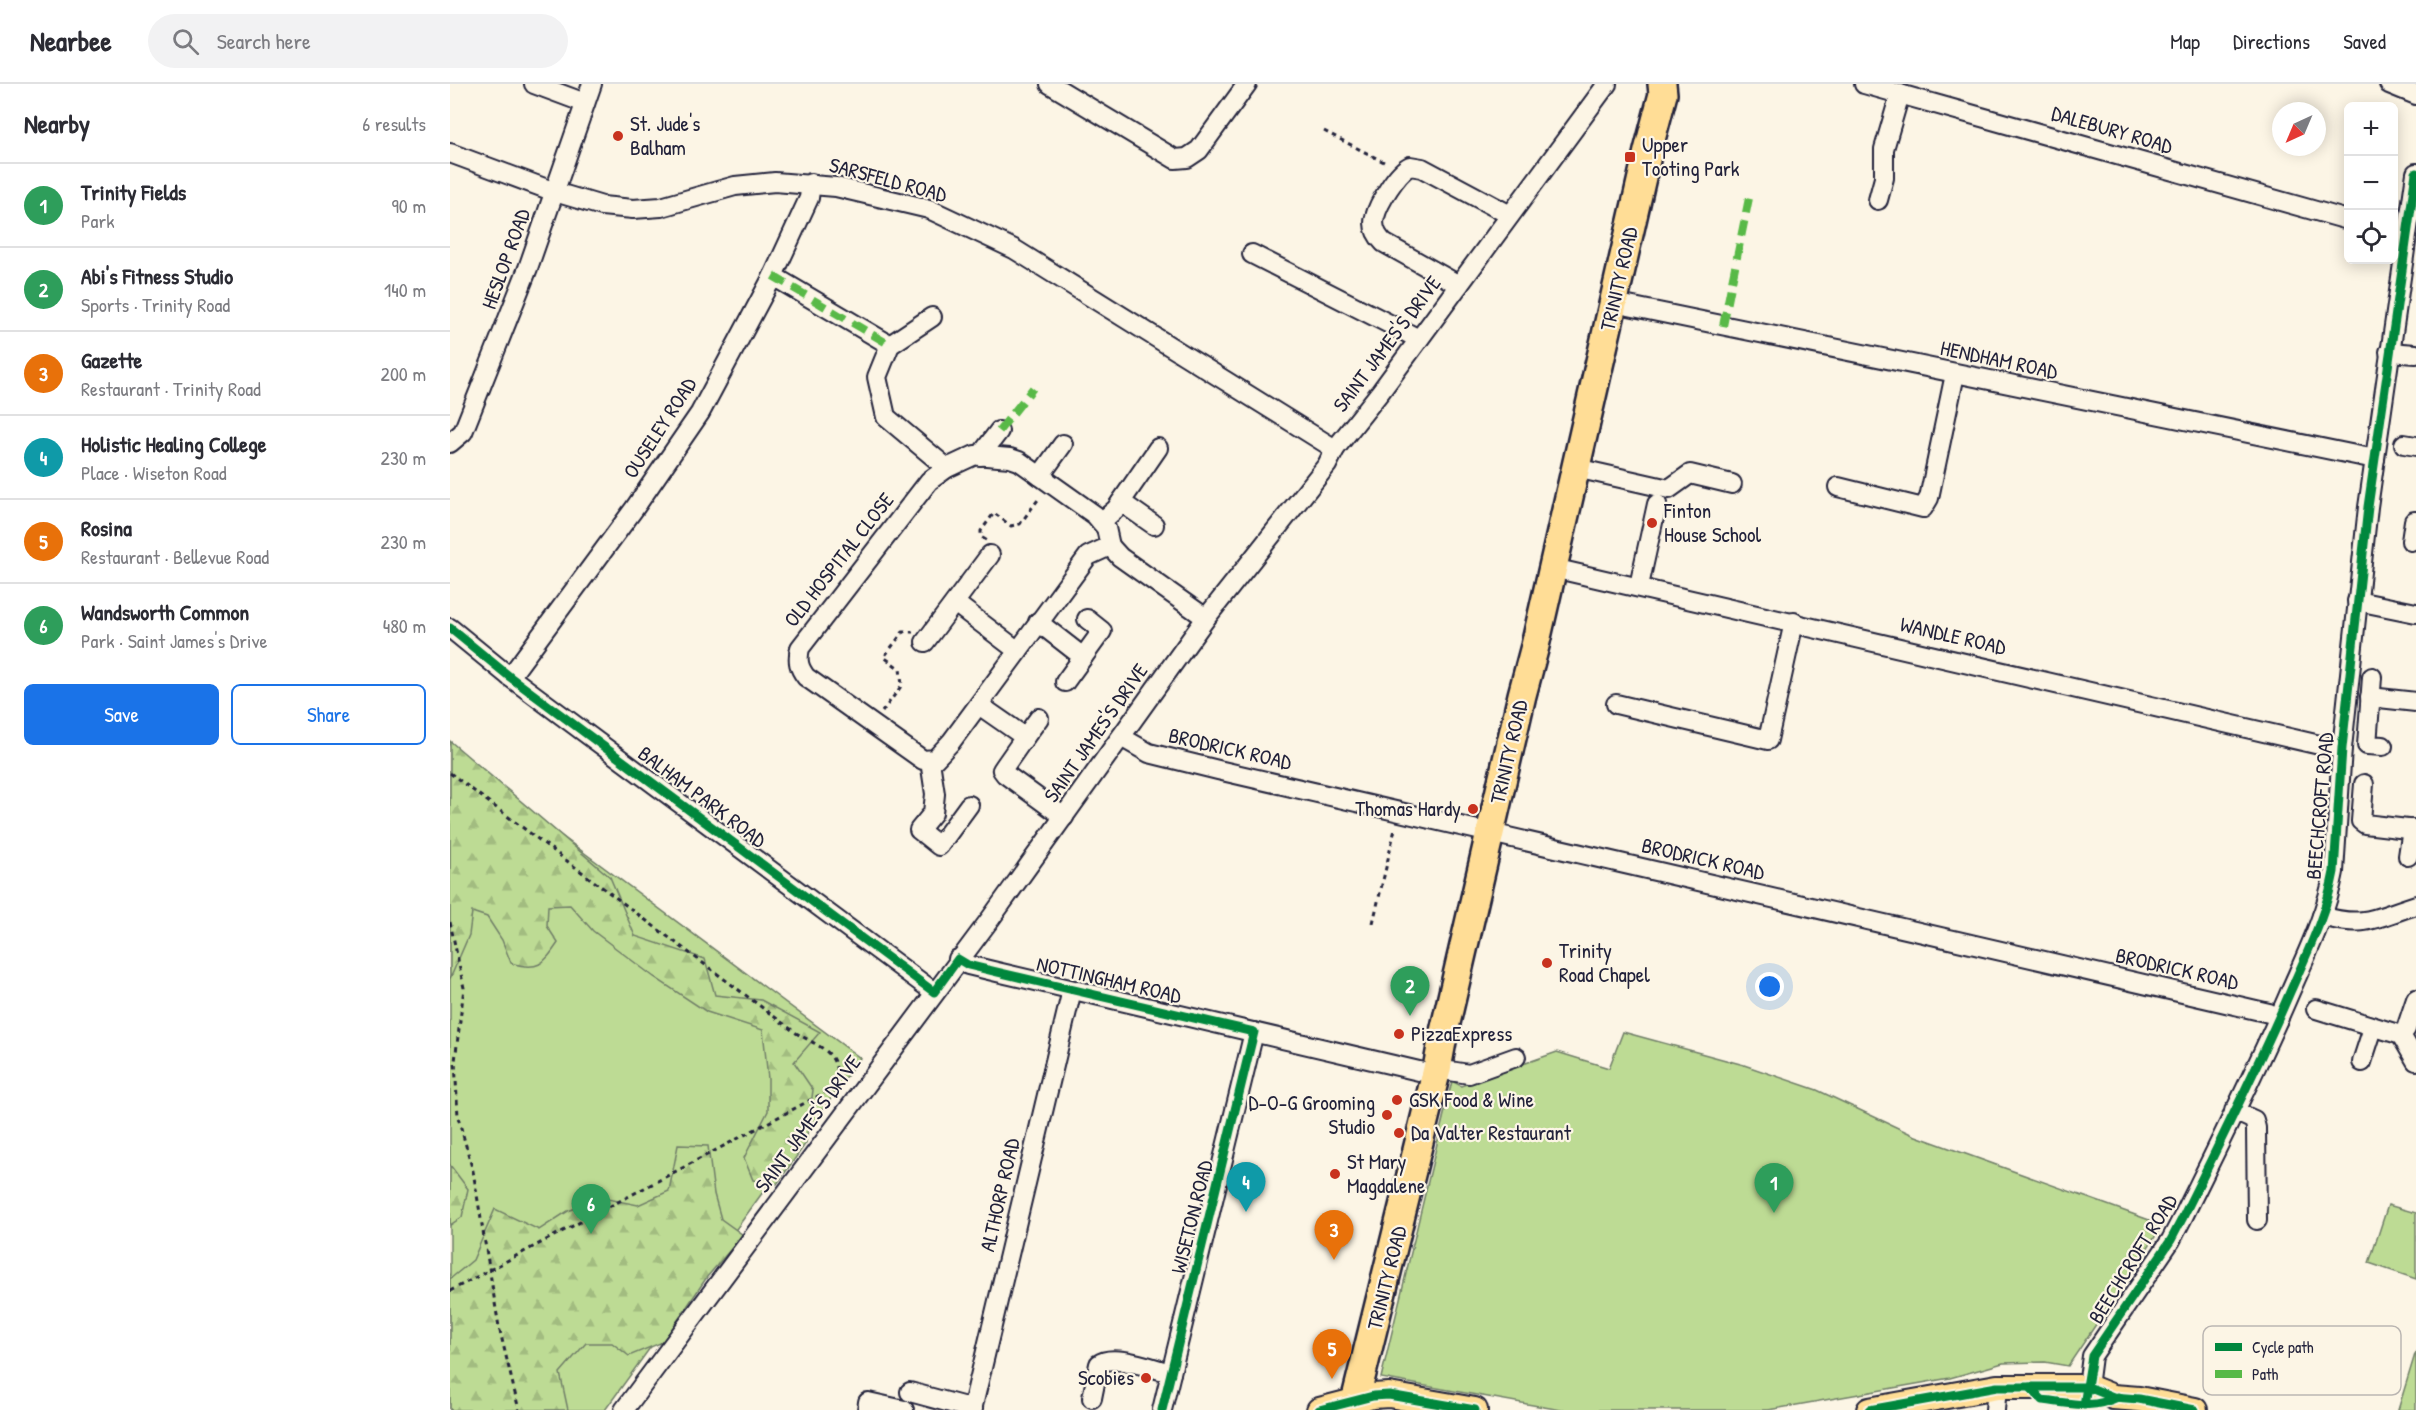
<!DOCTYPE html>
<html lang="en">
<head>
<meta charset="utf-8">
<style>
	:root { --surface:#fff; --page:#f2f2f3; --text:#2b2b33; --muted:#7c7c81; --line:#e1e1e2; --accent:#1a73e8 }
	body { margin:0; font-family:"Patrick Hand",sans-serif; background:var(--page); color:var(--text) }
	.controls { position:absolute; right:18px; top:18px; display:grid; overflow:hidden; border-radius:9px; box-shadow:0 3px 15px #0003 }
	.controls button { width:54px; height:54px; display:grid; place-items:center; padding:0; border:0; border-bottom:2px solid var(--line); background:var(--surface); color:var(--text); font:30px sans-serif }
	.compass { position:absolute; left:1822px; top:18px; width:54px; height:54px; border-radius:50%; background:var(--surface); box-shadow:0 3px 15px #0003; rotate:224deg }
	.you { position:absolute; left:1320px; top:903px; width:21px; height:21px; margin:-15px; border:4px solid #fff; border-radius:50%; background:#1a73e8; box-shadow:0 0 0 9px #1a73e833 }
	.badge { display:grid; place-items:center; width:39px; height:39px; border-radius:50%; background:var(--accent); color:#fff; font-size:20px; font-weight:700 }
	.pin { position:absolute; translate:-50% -50px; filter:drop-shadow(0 2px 3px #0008) }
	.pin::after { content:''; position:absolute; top:32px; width:21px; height:18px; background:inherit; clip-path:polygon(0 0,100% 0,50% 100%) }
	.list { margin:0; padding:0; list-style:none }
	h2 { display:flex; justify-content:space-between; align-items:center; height:78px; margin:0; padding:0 24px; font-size:26px }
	h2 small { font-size:20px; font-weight:400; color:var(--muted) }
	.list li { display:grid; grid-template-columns:39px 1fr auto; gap:18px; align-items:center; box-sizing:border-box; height:84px; padding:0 24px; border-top:2px solid var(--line) }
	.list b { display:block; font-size:22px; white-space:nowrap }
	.list p { margin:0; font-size:20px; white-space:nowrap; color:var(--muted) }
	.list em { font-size:20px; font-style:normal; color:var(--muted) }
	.actions { display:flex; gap:12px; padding:18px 24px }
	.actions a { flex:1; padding:14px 0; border:2px solid var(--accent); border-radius:9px; text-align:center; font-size:21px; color:var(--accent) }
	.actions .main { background:var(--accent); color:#fff }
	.icon { flex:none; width:33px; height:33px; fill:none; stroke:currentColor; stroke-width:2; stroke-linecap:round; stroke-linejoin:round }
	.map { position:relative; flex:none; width:1966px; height:1326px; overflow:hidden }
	header { display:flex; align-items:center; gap:36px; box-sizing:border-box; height:84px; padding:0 30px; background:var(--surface); border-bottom:2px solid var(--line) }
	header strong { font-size:28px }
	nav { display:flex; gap:33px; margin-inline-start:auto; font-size:21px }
	.search { width:420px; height:54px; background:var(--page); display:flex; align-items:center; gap:15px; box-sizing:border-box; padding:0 21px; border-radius:33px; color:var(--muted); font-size:22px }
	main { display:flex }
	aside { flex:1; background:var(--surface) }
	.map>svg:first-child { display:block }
</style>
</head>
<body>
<header>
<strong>Nearbee</strong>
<div class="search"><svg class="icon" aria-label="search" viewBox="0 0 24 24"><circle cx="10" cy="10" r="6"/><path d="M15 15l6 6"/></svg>Search here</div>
<nav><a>Map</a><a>Directions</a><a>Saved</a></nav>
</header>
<main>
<aside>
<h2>Nearby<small>6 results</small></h2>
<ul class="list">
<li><span class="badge" style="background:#2e9e5b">1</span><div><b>Trinity Fields</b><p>Park</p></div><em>90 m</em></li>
<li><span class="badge" style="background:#2e9e5b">2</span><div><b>Abi's Fitness Studio</b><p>Sports · Trinity Road</p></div><em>140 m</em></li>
<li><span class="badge" style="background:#e8710a">3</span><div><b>Gazette</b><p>Restaurant · Trinity Road</p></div><em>200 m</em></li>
<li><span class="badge" style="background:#0f9aa8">4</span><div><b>Holistic Healing College</b><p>Place · Wiseton Road</p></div><em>230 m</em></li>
<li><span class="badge" style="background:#e8710a">5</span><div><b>Rosina</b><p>Restaurant · Bellevue Road</p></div><em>230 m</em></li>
<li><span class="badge" style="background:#2e9e5b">6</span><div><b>Wandsworth Common</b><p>Park · Saint James's Drive</p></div><em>480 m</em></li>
</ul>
<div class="actions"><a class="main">Save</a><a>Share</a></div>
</aside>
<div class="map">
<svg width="1966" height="1326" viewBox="0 0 1966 1326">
	<defs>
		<pattern id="forest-firs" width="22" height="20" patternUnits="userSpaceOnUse" patternTransform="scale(1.5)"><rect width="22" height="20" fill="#bddb94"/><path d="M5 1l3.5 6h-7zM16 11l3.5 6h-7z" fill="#a2bc80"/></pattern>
	</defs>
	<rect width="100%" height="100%" fill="#fcf5e5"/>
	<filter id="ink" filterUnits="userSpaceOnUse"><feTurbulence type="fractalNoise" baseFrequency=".0167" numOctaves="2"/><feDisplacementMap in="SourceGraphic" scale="12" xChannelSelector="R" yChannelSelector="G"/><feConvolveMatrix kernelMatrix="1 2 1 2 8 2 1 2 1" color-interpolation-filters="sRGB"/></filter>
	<g filter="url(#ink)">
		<g fill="#bddb94" stroke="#707e68" stroke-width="1.5">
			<path d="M0 669 410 974 155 1326H0Z"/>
			<path d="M1173 948 1294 981 1367 1006 1463 1051 1713 1141 1618 1282 1595 1278 1553 1279 1500 1294 1318 1326H1111L931 1294 1002 997 1011 1002 1107 968 1159 984Z"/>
			<path d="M1938 1121 1966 1129V1195L1919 1179Z"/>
			<path d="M1966 1267V1326H1948Z"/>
		</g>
		<g fill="url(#forest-firs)" stroke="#707e68" stroke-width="1.5">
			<path d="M0 657 160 793 185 852 255 875 265 911 311 916 370 948 344 978 363 1006 356 1059 327 1100 303 1096 294 1074 318 1027V995L313 946 257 928 204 893 143 847 120 821 98 822 97 842 108 859C93 881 88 887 61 879L52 856 37 833 22 828 19 851 0 895Z"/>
			<path d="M228 1061 258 1062 264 1110 271 1135 293 1151 257 1193 213 1258 179 1272 162 1259H136L110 1289 118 1326H0V1195L23 1176 45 1125 89 1146 118 1127 153 1114 188 1121 219 1107Z"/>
			<path d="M0 1081 18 1105 12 1133 0 1141Z"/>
		</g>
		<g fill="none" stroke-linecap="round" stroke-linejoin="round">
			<g stroke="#22223b" stroke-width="22">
				<g id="minor">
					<path d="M84 0 135 19"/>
					<path d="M600 0 725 75 737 74 749 66 797 0"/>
					<path d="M1414 0 1898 136"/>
					<path d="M1939 0 1966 11"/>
					<path d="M0 69 105 108 152 122 183 125 211 123 285 102 325 98 386 103 479 125 564 165 885 365"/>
					<path d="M1428 116 1434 94V65L1450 10"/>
					<path d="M802 170 969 255"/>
					<path d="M323 192 440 261"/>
					<path d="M1009 201 934 159C927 152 922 143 925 133 928 120 947 88 960 82L972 84 1060 131"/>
					<path d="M1164 219 1925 375"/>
					<path d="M482 233 440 261 427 293 436 333 497 384"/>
					<path d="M1939 268 1966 270"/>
					<path d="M0 359 13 348 78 184 142 0"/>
					<path d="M1954 360 1966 362"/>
					<path d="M525 371 560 374 569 377 645 431 656 444 660 462 638 472 501 658 485 675 473 676 356 593C349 584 347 577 350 564L479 397 497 384Z"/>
					<path d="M530 372 549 347"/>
					<path d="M1126 384 1219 405 1240 390 1282 400"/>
					<path d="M590 392 613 360"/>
					<path d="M1388 403 1473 424 1479 414 1505 290"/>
					<path d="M671 418 704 441"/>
					<path d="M651 438 666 425 708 364"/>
					<path d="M1961 457 1964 437H1966"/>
					<path d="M660 462 670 473 756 534"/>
					<path d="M1103 484 1874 662 1892 664"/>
					<path d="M1189 502 1207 420"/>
					<path d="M1907 517 1966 529"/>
					<path d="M505 519 568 567"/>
					<path d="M588 538 633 573"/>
					<path d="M0 544 60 593 484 908"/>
					<path d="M475 558 540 471"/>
					<path d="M60 593 184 425 250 329 323 192 359 114 361 99"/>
					<path d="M1922 593 1917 661 1933 662"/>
					<path d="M615 598 652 547 637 535"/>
					<path d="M1920 613 1966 618"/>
					<path d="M1166 620 1318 656 1344 538"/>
					<path d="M529 621 575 653 554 683 552 686 555 690 614 733"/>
					<path d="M575 653 589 634"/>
					<path d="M671 653 699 669 768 686 1819 929 1829 934"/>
					<path d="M480 677 485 710 483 729 469 746 489 762 519 721"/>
					<path d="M1914 700 1911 737 1915 740 1966 746"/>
					<path d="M1958 772 1962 745"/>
					<path d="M1872 832C1915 845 1927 833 1966 821"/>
					<path d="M508 875 518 881 547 888 986 991"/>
					<path d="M1866 925 1951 951 1956 945 1966 915"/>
					<path d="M1951 951 1966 977"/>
					<path d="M1912 978 1923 944"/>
					<path d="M987 985 1019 990 1066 973"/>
					<path d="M1784 1027 1804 1036 1806 1044 1807 1136"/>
					<path d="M1638 1303 1642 1272 1721 1156 1732 1135C1769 1060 1807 985 1840 908 1857 869 1876 831 1884 788L1892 664 1918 423 1966 89"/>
					<path d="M460 1308 523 1325"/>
					<path d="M642 1314 649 1280C663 1269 704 1285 721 1289"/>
					<path d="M174 1326 541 834 756 534 877 381 885 365 931 307 1157 0"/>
					<path d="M417 1326 418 1318 454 1326"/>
					<path d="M522 1326 622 906"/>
					<path d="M712 1326 804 948"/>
					<path d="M1545 1326 1547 1303"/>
				</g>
			</g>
			<g stroke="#22223b" stroke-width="28">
				<g id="major">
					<path d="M869 1326 923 1312 939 1311 1025 1326"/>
					<path d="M1419 1326 1547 1303H1638L1663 1313 1689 1315 1745 1326"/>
				</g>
			</g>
			<g stroke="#22223b" stroke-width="32">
				<path id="highway" d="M903 1326 987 985 993 952 1072 611 1085 562 1198 67 1213 10 1212 0"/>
			</g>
			<g stroke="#22223b" stroke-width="3" stroke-dasharray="4.5 4.5" stroke-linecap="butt">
				<path d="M874 47 936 79"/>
				<path d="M536 456 531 453V447L544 429 561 442 570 440 590 413"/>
				<path d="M432 628 452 601 450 585 434 573 453 548H463"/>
				<path d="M0 689 346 949C372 964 390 968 387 1002"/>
				<path d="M0 838 14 904 5 977 8 1033 23 1087 49 1243 69 1326"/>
				<path d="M923 839 945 745"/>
				<path d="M0 1207 387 1002 397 999"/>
			</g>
			<use href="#minor" stroke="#fcf5e5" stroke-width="18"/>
			<use href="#major" stroke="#ffdd96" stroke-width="24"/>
			<use href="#highway" stroke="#ffdd96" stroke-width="27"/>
			<g stroke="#58b947" stroke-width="8" stroke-dasharray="15 8" stroke-linecap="butt">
				<path d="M323 192 440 261"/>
				<path d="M1273 242 1299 114"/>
				<path d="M549 347 583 304"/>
			</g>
			<g stroke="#fcf5e5" stroke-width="13">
				<g id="cycleway">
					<path d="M0 544 60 593 484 908 508 875 518 881 547 888 804 948 712 1326"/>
					<path d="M1580 1303 1592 1316C1622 1319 1640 1326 1668 1313"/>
					<path d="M1634 1321 1642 1272 1721 1156 1732 1135C1769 1060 1807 985 1840 908 1857 869 1876 831 1884 788L1892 664 1918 423 1966 89"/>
					<path d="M869 1326 923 1312 939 1311 1025 1326"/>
					<path d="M1419 1326 1547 1303H1638L1663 1313 1689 1315 1745 1326"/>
				</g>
			</g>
			<use href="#cycleway" stroke="#00873e" stroke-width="9"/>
		</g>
	</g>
	<g fill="#c8321e" stroke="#fcf5e5" stroke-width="2">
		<circle cx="168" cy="52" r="6"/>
		<rect x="1174" y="67" width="12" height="12" rx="3"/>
		<circle cx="1202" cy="439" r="6"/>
		<circle cx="1023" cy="725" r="6"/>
		<circle cx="1097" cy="879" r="6"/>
		<circle cx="949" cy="950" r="6"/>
		<circle cx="947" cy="1016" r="6"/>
		<circle cx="937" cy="1031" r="6"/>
		<circle cx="949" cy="1049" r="6"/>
		<circle cx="885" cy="1090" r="6"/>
		<circle cx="696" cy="1294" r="6"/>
	</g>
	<g text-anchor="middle" stroke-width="4.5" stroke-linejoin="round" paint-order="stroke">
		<g font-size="21" fill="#22223b" stroke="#fcf5e5" text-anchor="start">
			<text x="180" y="47">St. Jude's<tspan x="180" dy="24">Balham</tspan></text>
			<text x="1192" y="68">Upper<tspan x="1192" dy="24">Tooting Park</tspan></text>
			<text x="1214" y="434">Finton<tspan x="1214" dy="24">House School</tspan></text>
			<text x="1011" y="732" text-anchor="end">Thomas Hardy</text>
			<text x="1109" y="874">Trinity<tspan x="1109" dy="24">Road Chapel</tspan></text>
			<text x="961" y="957">PizzaExpress</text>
			<text x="959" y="1023">GSK Food &amp; Wine</text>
			<text x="925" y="1026" text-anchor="end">D-O-G Grooming<tspan x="925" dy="24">Studio</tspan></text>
			<text x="961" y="1056">Da Valter Restaurant</text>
			<text x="897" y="1085">St Mary<tspan x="897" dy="24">Magdalene</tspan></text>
			<text x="684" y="1301" text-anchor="end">Scobies</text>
		</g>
		<g font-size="21" fill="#22223b" stroke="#fcf5e5">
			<text transform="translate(1662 46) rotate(16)" y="7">DALEBURY ROAD</text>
			<text transform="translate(438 96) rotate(15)" y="7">SARSFELD ROAD</text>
			<text transform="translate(56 175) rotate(-70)" y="7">HESLOP ROAD</text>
			<text transform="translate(1169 195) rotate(-77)" y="7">TRINITY ROAD</text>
			<text transform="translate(937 260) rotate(-53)" y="7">SAINT JAMES'S DRIVE</text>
			<text transform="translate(1549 276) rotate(12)" y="7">HENDHAM ROAD</text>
			<text transform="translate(210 344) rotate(-57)" y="7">OUSELEY ROAD</text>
			<text transform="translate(389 476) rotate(-52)" y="7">OLD HOSPITAL CLOSE</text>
			<text transform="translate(1503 552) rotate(13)" y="7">WANDLE ROAD</text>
			<text transform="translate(646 649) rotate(-55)" y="7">SAINT JAMES'S DRIVE</text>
			<text transform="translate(780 665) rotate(13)" y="7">BRODRICK ROAD</text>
			<text transform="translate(1059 668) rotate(-77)" y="7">TRINITY ROAD</text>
			<text transform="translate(252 713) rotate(37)" y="7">BALHAM PARK ROAD</text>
			<text transform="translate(1870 722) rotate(-85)" y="7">BEECHCROFT ROAD</text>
			<text transform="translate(1253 775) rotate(13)" y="7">BRODRICK ROAD</text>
			<text transform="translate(1727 885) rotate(13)" y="7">BRODRICK ROAD</text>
			<text transform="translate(659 896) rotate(13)" y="7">NOTTINGHAM ROAD</text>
			<text transform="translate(358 1040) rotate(-54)" y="7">SAINT JAMES'S DRIVE</text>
			<text transform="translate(550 1111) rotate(-77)" y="7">ALTHORP ROAD</text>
			<text transform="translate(742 1133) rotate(-76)" y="7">WISETON ROAD</text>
			<text transform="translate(1683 1175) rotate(-58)" y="7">BEECHCROFT ROAD</text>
			<text transform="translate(937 1194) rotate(-76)" y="7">TRINITY ROAD</text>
		</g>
	</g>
	<rect x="1753" y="1242" width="198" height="69" rx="9" fill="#fcf5e5" stroke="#bbb6b2" stroke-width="1.5"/>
	<rect x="1765" y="1259" width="27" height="8" fill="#00873e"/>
	<rect x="1765" y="1286" width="27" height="8" fill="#58b947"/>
	<g font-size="16" fill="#22223b">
		<text x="1802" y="1269">Cycle path</text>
		<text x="1802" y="1296">Path</text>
	</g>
</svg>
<div class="controls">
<button>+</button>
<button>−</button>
<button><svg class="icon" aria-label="locate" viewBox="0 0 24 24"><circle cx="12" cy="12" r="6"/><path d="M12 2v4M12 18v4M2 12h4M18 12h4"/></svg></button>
</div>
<svg class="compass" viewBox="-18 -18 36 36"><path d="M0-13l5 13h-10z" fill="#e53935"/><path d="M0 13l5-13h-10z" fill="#7c7c81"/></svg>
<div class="you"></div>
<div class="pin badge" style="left:1324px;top:1129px;background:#2e9e5b">1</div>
<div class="pin badge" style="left:960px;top:932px;background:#2e9e5b">2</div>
<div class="pin badge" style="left:884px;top:1176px;background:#e8710a">3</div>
<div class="pin badge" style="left:796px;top:1128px;background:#0f9aa8">4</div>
<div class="pin badge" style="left:882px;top:1295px;background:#e8710a">5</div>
<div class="pin badge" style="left:141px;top:1150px;background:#2e9e5b">6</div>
</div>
</main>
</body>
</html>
